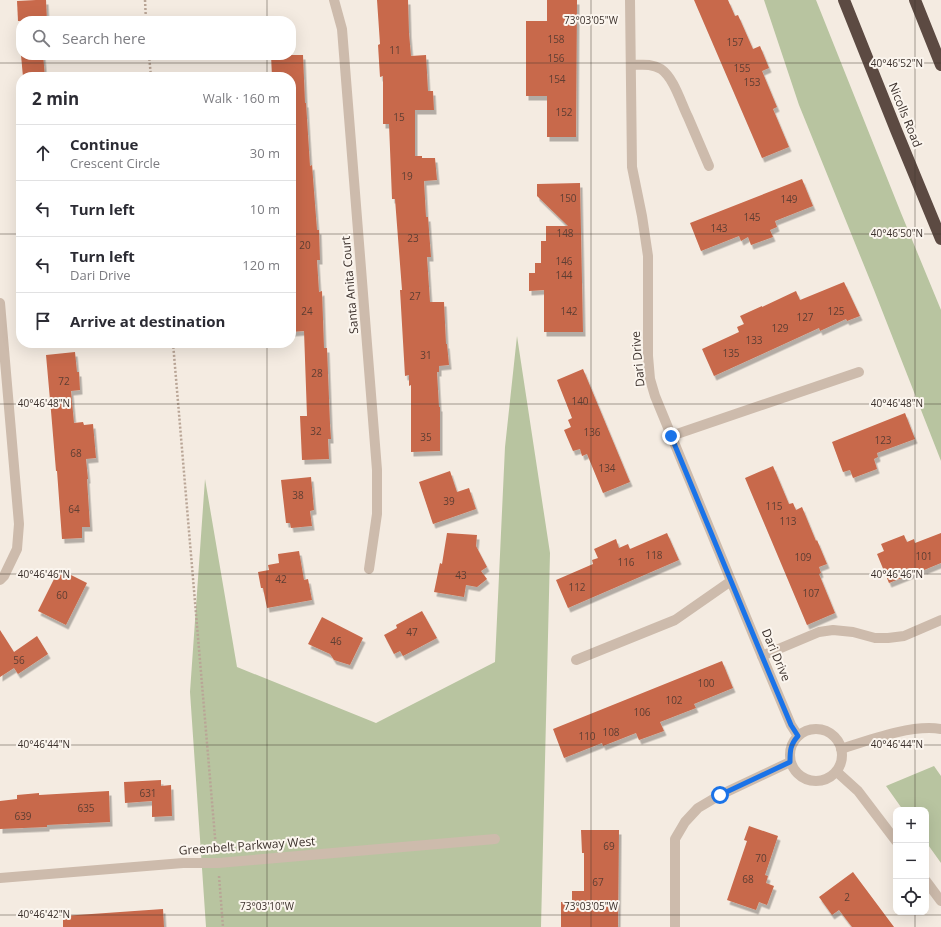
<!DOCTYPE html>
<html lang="en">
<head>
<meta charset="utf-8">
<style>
	:root { --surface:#fff; --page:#f7f7f7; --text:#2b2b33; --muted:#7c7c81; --line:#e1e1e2 }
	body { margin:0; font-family:"Open Sans",sans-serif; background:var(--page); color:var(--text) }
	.controls { position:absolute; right:12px; bottom:12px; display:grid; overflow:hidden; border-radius:8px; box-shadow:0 4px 16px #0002 }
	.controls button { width:36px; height:36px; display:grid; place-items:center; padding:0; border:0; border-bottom:1px solid var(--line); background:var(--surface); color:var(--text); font:20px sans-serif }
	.stop { position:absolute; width:12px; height:12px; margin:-9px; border:3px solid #1a73e8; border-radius:50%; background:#fff }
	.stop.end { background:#1a73e8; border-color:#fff; box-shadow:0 1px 4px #0008 }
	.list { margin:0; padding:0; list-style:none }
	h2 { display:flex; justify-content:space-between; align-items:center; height:52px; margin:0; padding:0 16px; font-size:17px }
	h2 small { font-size:13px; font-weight:400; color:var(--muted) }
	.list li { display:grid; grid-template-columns:26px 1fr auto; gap:12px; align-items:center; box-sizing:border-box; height:56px; padding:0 16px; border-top:1px solid var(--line) }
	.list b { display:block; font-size:15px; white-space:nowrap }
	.list p { margin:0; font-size:13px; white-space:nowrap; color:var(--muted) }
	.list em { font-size:13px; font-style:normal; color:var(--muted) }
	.icon { flex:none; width:22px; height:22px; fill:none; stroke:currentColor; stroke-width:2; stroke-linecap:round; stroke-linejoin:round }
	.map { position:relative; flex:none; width:941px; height:927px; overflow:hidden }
	.search { position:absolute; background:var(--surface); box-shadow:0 4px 16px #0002; left:16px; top:16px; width:280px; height:44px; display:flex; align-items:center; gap:10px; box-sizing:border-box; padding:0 14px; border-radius:16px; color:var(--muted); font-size:15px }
	.panel { position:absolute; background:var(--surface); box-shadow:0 4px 16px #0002; left:16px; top:72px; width:280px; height:276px; border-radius:16px }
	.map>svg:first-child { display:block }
</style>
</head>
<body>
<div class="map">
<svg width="941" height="927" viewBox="0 0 941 927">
	<defs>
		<filter id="shadow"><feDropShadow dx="2.5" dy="4.5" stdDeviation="0" flood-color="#0004"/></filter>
	</defs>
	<rect width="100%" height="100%" fill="#f4ebe1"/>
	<g fill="#b8c4a0">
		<path d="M764 0H816L901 213 941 310V461L874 290 799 105Z"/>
		<path d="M517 336 550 553 541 927H206L190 692 205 479 237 667 376 723 495 662 505 447Z"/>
		<path d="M934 766 941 776V863L926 842V810H903L886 786Z"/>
	</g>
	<g fill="#c8694b" filter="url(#shadow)">
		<path d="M36 0H46L47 21H18L17 1Z"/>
		<path d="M377 0H408L409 33 411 56 426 55 428 91H433L434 110H415V156H422V158H435L437 180 424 181 426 217H428L431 257H427L430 302H444L446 344H447L449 365 439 366V372H437L439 407H440V451L411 452V385L409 386V375L405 376 400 290H402L395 199H392L389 124H383V76L380 77 378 45 380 44Z"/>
		<path d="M547 0H577L576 137H547V96H526V21H547Z"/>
		<path d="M694 0H728L735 16 738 15 753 49 760 46 769 68 762 71 777 107 773 109 789 147 762 158Z"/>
		<path d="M21 55H43L45 77H23Z"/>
		<path d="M271 55H303L305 103H306L310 166 312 165 317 230H319L320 260H317L319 292 322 291 324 348H327L330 424 331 439H328L329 459 302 460 300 416H307L304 331 291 332V77H272Z"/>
		<path d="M802 179 813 206 775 221 777 227 770 230 773 237 751 245 748 237 741 241 739 236 701 251 690 223Z"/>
		<path d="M580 183 583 332H544V290L529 291V273H535V263H541V241H546V226H568L537 196V184Z"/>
		<path d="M844 282 860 316 847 321 846 319 820 331 819 328 714 376 702 349 739 332 737 327 744 324 740 316 762 306V307L796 291 800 300Z"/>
		<path d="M75 352 77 372H79L80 390 71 391 74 423 83 422 84 425 93 424 96 458 86 459 88 479H87L90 527H82V538L62 539 57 471H56L51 411 46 355Z"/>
		<path d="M583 369 630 482 603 493 587 454 582 456 580 449 573 451 564 430 571 427 568 420 572 418 557 380Z"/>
		<path d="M905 413 915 439 877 453 878 457 874 459 877 469 853 478 850 470 843 472 832 442Z"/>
		<path d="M773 466 789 504 793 503 796 510 802 507 816 541 817 540 827 564 819 567 821 573 819 574 835 613 807 625 745 478Z"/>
		<path d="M450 471 457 492 469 488 476 509 433 524 419 482Z"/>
		<path d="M311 477 314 510 310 511 312 526 291 528 290 523H286L281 480Z"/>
		<path d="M447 533 477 535 476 546 487 567 481 571 487 579 477 587 466 585 464 597 434 592 440 563 442 564Z"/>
		<path d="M667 533 679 560 568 608 556 580 593 564 592 560 598 558 594 549 616 539 619 548 628 544 630 549Z"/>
		<path d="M941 533V563L924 570V569L889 583 877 554 884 551 881 544 904 535 907 542 914 539 915 543Z"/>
		<path d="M299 551 304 580 308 579 312 600 267 608 263 588H261L258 572 269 570 268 565 279 563 278 554Z"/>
		<path d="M59 569 87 583 66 625 38 611Z"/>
		<path d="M422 611 437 638 403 656 400 651 394 654 384 635 397 628 396 625Z"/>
		<path d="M322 617 363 638 350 665 334 660 330 654 308 644Z"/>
		<path d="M0 630 14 652 37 636 48 654 18 674 14 668 0 677Z"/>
		<path d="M722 661 733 688 694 704 696 708 660 722 664 731 639 740 636 733 603 746 602 743 564 758 553 729Z"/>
		<path d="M161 780V786L171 785 172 816 152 817V801L125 803 124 782Z"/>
		<path d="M109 791 110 822 47 825V827L0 829V801L17 799V795L39 793V795Z"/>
		<path d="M749 826 778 836 765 875 768 876 766 883 774 886 767 905 759 902 756 910 727 900 747 841 744 840Z"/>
		<path d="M581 830H619L618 927H561V902H572V891H584V853H582Z"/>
		<path d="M853 872 894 927H852L839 910 832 915 819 897Z"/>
		<path d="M163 909 164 927H63V916Z"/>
	</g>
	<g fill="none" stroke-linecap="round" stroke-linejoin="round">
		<g stroke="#b9a596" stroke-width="2.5" stroke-dasharray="2 2" stroke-linecap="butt">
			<path d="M145 0 146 21"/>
			<path d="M149 55 151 77"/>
			<path d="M173 343 216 849"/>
			<path d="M219 876 223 927"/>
		</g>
		<g stroke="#cdbbac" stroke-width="10">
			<path d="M631 65C641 65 651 63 661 69 674 78 681 103 688 117 695 133 702 150 709 166"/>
			<path d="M671 436 859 372"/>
			<path d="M762 656 819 632 833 630 853 632 875 638H888L904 636 941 620"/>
			<path d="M576 660 675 620 731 581"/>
		</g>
		<g stroke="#cdbbac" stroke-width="10">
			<path d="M334 0 342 29 377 470V514L369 569"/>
			<path d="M630 0 632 167 642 216 648 256V356L650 379 655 396 762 656 791 725 798 736"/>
			<path d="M0 303 19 524 17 549 4 576 0 580"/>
			<circle cx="816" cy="755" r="26"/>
			<path d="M841 749C869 740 912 724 941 729"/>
			<path d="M837 772 858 791 896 841"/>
			<path d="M0 878 183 863H218L495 839"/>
			<path d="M926 881 941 901"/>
			<path d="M675 927V839L685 822 698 808 720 795 790 762"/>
		</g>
		<g stroke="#5c4a42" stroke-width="12">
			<path d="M844 0 896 130 941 239"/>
			<path d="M915 0 941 65"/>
		</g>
	</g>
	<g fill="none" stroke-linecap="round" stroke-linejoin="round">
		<path stroke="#1a73e8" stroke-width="5" d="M671 436 762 656 791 725 798 736C790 745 790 751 790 762L720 795"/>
	</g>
	<path fill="none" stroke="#3b302b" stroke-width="1" stroke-opacity="0.45" d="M267 0V21M591 0V927M915 0V810M267 55V77M0 63H941M0 234H21M291 234H941M267 343V927M0 404H941M0 574H941M0 745H941M915 912V927M0 915H941"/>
	<g text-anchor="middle" stroke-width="4" stroke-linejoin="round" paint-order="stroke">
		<g font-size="10" fill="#5e3e33">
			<text x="556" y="43">158</text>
			<text x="735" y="46">157</text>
			<text x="395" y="54">11</text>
			<text x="556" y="62">156</text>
			<text x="742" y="72">155</text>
			<text x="557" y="83">154</text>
			<text x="752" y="86">153</text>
			<text x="564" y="116">152</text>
			<text x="399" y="121">15</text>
			<text x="407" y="180">19</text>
			<text x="568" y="202">150</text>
			<text x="789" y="203">149</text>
			<text x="752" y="221">145</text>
			<text x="719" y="232">143</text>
			<text x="565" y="237">148</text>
			<text x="413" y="242">23</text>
			<text x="305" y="249">20</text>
			<text x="564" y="265">146</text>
			<text x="564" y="279">144</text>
			<text x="415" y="300">27</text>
			<text x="307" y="315">24</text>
			<text x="569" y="315">142</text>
			<text x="836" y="315">125</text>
			<text x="805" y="321">127</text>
			<text x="780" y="332">129</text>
			<text x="754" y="344">133</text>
			<text x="731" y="357">135</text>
			<text x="426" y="359">31</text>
			<text x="317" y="377">28</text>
			<text x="64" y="385">72</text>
			<text x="580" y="405">140</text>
			<text x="316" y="435">32</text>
			<text x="592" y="436">136</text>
			<text x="426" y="441">35</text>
			<text x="883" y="444">123</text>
			<text x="76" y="457">68</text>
			<text x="607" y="472">134</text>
			<text x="298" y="499">38</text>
			<text x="449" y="505">39</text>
			<text x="774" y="510">115</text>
			<text x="74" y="513">64</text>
			<text x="788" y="525">113</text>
			<text x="654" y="559">118</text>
			<text x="924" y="560">101</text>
			<text x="803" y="561">109</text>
			<text x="626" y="566">116</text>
			<text x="461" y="579">43</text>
			<text x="281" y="583">42</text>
			<text x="577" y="591">112</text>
			<text x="811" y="597">107</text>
			<text x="62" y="599">60</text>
			<text x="412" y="636">47</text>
			<text x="336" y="645">46</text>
			<text x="19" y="664">56</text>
			<text x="706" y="687">100</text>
			<text x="674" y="704">102</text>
			<text x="642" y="716">106</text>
			<text x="611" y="736">108</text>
			<text x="587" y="740">110</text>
			<text x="148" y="797">631</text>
			<text x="86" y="812">635</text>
			<text x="23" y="820">639</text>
			<text x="609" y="850">69</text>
			<text x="761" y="862">70</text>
			<text x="748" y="883">68</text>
			<text x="598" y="886">67</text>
			<text x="847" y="901">2</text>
		</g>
		<g font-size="12" fill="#3b302b" stroke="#fbf5ee">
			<text transform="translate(905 115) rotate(68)" y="4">Nicolls Road</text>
			<text transform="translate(350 285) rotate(-95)" y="4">Santa Anita Court</text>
			<text transform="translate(638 359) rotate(-95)" y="4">Dari Drive</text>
			<text transform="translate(776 655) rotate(67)" y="4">Dari Drive</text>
			<text transform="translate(247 846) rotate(-4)" y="4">Greenbelt Parkway West</text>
		</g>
	</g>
	<g font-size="10" text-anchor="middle" fill="#3b302b" stroke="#fbf5ee" stroke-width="4" stroke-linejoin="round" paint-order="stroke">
		<text x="591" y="24">73°03'05"W</text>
		<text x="897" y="67">40°46'52"N</text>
		<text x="897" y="237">40°46'50"N</text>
		<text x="44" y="407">40°46'48"N</text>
		<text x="897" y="407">40°46'48"N</text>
		<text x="44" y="578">40°46'46"N</text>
		<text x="897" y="578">40°46'46"N</text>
		<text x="44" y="748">40°46'44"N</text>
		<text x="897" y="748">40°46'44"N</text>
		<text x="267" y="910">73°03'10"W</text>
		<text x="591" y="910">73°03'05"W</text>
		<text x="44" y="918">40°46'42"N</text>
	</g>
</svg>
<div class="controls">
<button>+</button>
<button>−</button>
<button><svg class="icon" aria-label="locate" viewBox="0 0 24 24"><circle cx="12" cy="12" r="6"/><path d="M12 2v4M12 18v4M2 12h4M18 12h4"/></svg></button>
</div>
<div class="stop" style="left:720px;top:795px"></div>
<div class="stop end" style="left:671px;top:436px"></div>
<div class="search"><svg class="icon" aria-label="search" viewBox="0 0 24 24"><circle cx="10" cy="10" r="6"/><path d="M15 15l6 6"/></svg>Search here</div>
<section class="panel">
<h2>2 min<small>Walk · 160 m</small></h2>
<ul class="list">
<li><svg class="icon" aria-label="ahead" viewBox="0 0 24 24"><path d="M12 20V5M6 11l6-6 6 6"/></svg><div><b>Continue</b><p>Crescent Circle</p></div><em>30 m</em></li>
<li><svg class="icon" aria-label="left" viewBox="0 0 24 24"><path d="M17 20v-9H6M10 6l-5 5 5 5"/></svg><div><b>Turn left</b></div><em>10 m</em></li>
<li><svg class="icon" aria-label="left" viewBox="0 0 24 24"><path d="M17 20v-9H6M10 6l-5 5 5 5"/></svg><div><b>Turn left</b><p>Dari Drive</p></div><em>120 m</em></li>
<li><svg class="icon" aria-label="arrive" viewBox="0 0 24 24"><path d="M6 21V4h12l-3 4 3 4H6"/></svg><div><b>Arrive at destination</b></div></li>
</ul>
</section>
</div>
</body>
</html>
